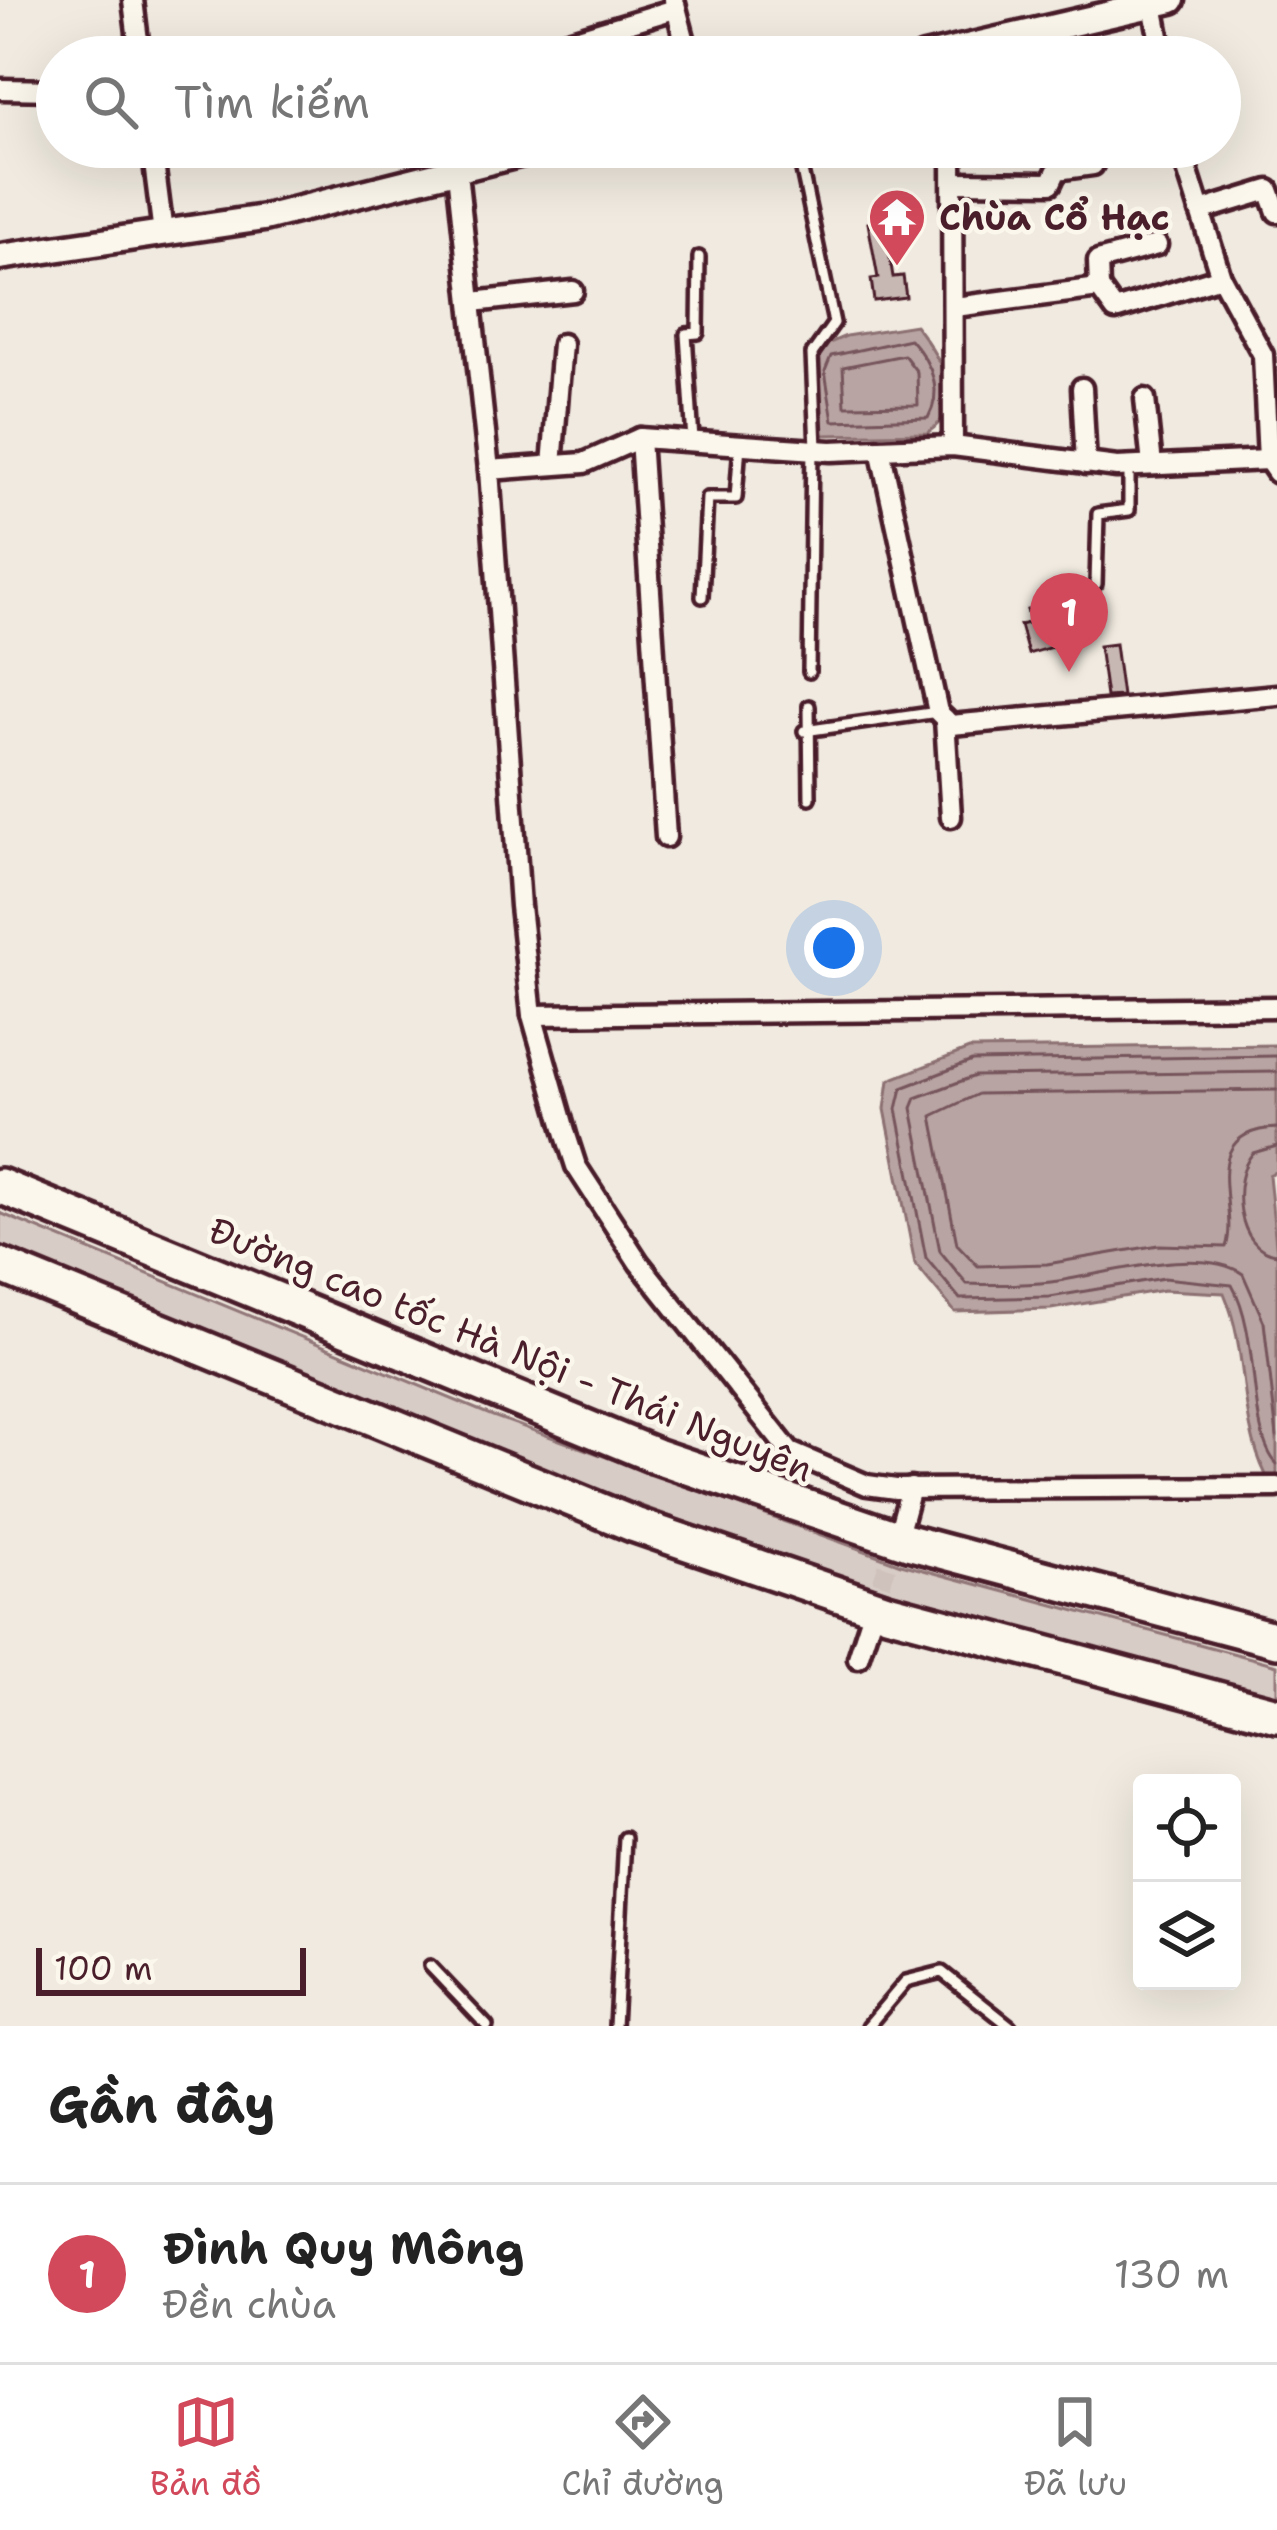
<!DOCTYPE html>
<html lang="vi">
<head>
<meta charset="utf-8">
<style>
	:root { --surface:#fff; --page:#f2f2f2; --text:#222; --muted:#767676; --line:#e0e0e0; --accent:#d1495b }
	body { margin:0; font-family:"Shantell Sans",sans-serif; background:var(--page); color:var(--text) }
	.controls { position:absolute; right:36px; bottom:36px; display:grid; overflow:hidden; border-radius:12px; box-shadow:0 12px 48px #0002 }
	.controls button { width:108px; height:108px; display:grid; place-items:center; padding:0; border:0; border-bottom:3px solid var(--line); background:var(--surface); color:var(--text); font:60px sans-serif }
	.scale { position:absolute; left:36px; bottom:30px; width:270px; box-sizing:border-box; padding-left:12px; border:6px solid #4a1f2b; border-top:0; font-size:33px; line-height:42px; white-space:nowrap; color:#4a1f2b; -webkit-text-stroke:9px #fbf7ec; paint-order:stroke }
	.you { position:absolute; left:834px; top:948px; width:42px; height:42px; margin:-30px; border:9px solid #fff; border-radius:50%; background:#1a73e8; box-shadow:0 0 0 18px #1a73e833 }
	.badge { display:grid; place-items:center; width:78px; height:78px; border-radius:50%; background:var(--accent); color:#fff; font-size:39px; font-weight:700 }
	.pin { position:absolute; translate:-50% -99px; filter:drop-shadow(0 3px 6px #0008) }
	.pin::after { content:''; position:absolute; top:63px; width:42px; height:36px; background:inherit; clip-path:polygon(0 0,100% 0,50% 100%) }
	.list { margin:0; padding:0; list-style:none }
	h2 { display:flex; justify-content:space-between; align-items:center; height:156px; margin:0; padding:0 48px; font-size:51px }
	h2 small { font-size:39px; font-weight:400; color:var(--muted) }
	.list li { display:grid; grid-template-columns:78px 1fr auto; gap:36px; align-items:center; box-sizing:border-box; height:180px; padding:0 48px; border-top:3px solid var(--line) }
	.list b { display:block; font-size:45px; white-space:nowrap }
	.list p { margin:0; font-size:39px; white-space:nowrap; color:var(--muted) }
	.list em { font-size:39px; font-style:normal; color:var(--muted) }
	.icon { flex:none; width:66px; height:66px; fill:none; stroke:currentColor; stroke-width:2; stroke-linecap:round; stroke-linejoin:round }
	.map { position:relative; flex:none; width:1277px; height:2026px; overflow:hidden }
	.search { position:absolute; background:var(--surface); box-shadow:0 12px 48px #0002; left:36px; right:36px; top:36px; height:132px; display:flex; align-items:center; gap:30px; box-sizing:border-box; padding:0 42px; border-radius:66px; color:var(--muted); font-size:45px }
	.sheet { height:336px; background:var(--surface) }
	nav { display:flex; justify-content:space-around; align-items:center; box-sizing:border-box; height:168px; border-top:3px solid var(--line); background:var(--surface); font-size:33px; color:var(--muted) }
	nav a { display:grid; justify-items:center; gap:6px }
	nav .on { color:var(--accent) }
	.map>svg:first-child { display:block }
</style>
</head>
<body>
<div class="map">
<svg width="1277" height="2026" viewBox="0 0 1277 2026">
	<rect width="100%" height="100%" fill="#f0eae0"/>
	<filter id="ink" filterUnits="userSpaceOnUse"><feTurbulence type="fractalNoise" baseFrequency=".00833" numOctaves="2"/><feDisplacementMap in="SourceGraphic" scale="24" xChannelSelector="R" yChannelSelector="G"/><feConvolveMatrix kernelMatrix="1 2 1 2 8 2 1 2 1" color-interpolation-filters="sRGB"/></filter>
	<g filter="url(#ink)">
		<path fill="#d8ccc6" stroke="#917678" stroke-width="3" d="M0 1213 493 1416 901 1564 1277 1665V1695C834 1603 416 1419 0 1247Z"/>
		<g fill="#b8a4a2" stroke="#8c6f72" stroke-width="3">
			<path d="M915 325C938 354 970 406 927 433L823 435 813 368 822 346 846 336Z"/>
			<path d="M1277 1045V1171L1269 1175 1277 1255V1476L1266 1475C1238 1418 1249 1352 1224 1293L1164 1290 1051 1309 955 1312 915 1264 885 1109 889 1080 969 1049Z"/>
		</g>
		<g fill="none" stroke-linecap="round" stroke-linejoin="round">
			<g stroke="#76545b" stroke-width="3">
				<path d="M910 339C930 361 944 389 928 418L833 421 825 371 831 356Z"/>
				<path d="M904 355 917 372 918 405 845 406 843 367Z"/>
				<path d="M1277 1056 972 1061 902 1088 897 1109 926 1258 960 1299 1050 1297 1164 1278 1232 1285C1261 1336 1247 1433 1277 1464"/>
				<path d="M1277 1072 975 1076 916 1098 912 1108 940 1251 967 1284C994 1285 1024 1285 1051 1282 1101 1276 1199 1244 1243 1274L1264 1322 1277 1437"/>
				<path d="M1277 1090 978 1094 932 1116 957 1244 978 1266 1047 1264 1159 1245 1226 1247C1240 1207 1194 1131 1277 1128"/>
				<path d="M1277 1146 1253 1153C1230 1179 1236 1251 1277 1254"/>
			</g>
		</g>
		<g fill="#c8b8b3" stroke="#4a1f2b" stroke-width="3">
			<path d="M896 219 899 237 887 239 893 277 903 276 906 297 874 301 871 279 878 278 868 223Z"/>
			<path d="M1055 601 1058 609 1066 606 1076 640 1028 654 1020 625 1031 622 1027 610Z"/>
			<path d="M1115 644 1122 696 1106 697 1099 646Z"/>
		</g>
		<g fill="none" stroke-linecap="round" stroke-linejoin="round">
			<path stroke="#cfc1bc" stroke-width="18" stroke-dasharray="18 9" stroke-linecap="butt" d="M873 1609 898 1533"/>
			<g stroke="#4a1f2b" stroke-width="18">
				<g id="lane">
					<path d="M797 147 834 323 812 354 816 448"/>
					<path d="M693 441 686 334 698 333 699 257"/>
					<path d="M1096 584 1098 514 1129 510V466"/>
					<path d="M702 597 707 498H736L740 444"/>
					<path d="M809 672 812 448"/>
					<path d="M809 706 810 798"/>
					<path d="M804 731 938 712"/>
					<path d="M430 1966 487 2026"/>
					<path d="M615 2026 625 1838"/>
					<path d="M868 2026 906 1981 942 1972 1010 2026"/>
				</g>
			</g>
			<g stroke="#4a1f2b" stroke-width="27">
				<g id="street">
					<path d="M133 0 140 57"/>
					<path d="M674 0 689 57"/>
					<path d="M1153 5 1163 57"/>
					<path d="M565 42 675 9"/>
					<path d="M0 89 57 90"/>
					<path d="M152 147 163 233"/>
					<path d="M952 147 953 446"/>
					<path d="M1180 147 1221 277 1263 355 1268 460 1277 473"/>
					<path d="M457 172 489 470 520 906 532 1015 567 1138 576 1166 639 1263 790 1452 867 1485 896 1489 1277 1487"/>
					<path d="M954 182 1051 183 1057 170 1093 165"/>
					<path d="M1200 211 1269 190 1277 212"/>
					<path d="M1099 288 1098 261 1157 245"/>
					<path d="M473 302 573 291"/>
					<path d="M955 307 1099 288 1115 310 1221 277"/>
					<path d="M1082 388 1086 464"/>
					<path d="M1145 399 1152 465"/>
					<path d="M640 438 666 837"/>
					<path d="M880 449 938 712 951 725 1277 695"/>
					<path d="M552 465 562 344"/>
					<path d="M489 470 584 463 640 438 831 451 953 446 1117 467 1268 460"/>
					<path d="M945 719 951 817"/>
					<path d="M532 1015 1277 1007"/>
					<path d="M900 1528 911 1488"/>
					<path d="M858 1658 871 1618"/>
				</g>
			</g>
			<g stroke="#4a1f2b" stroke-width="33">
				<g id="secondary">
					<path d="M924 57 1172 0"/>
					<path d="M0 257 264 218 547 147"/>
				</g>
			</g>
			<g stroke="#4a1f2b" stroke-width="42">
				<g id="highway">
					<path d="M0 1186 656 1456 908 1542 1277 1640"/>
					<path d="M0 1265 635 1525 887 1611 1277 1715"/>
				</g>
			</g>
			<use href="#lane" stroke="#fbf7ec" stroke-width="9"/>
			<use href="#street" stroke="#fbf7ec" stroke-width="18"/>
			<use href="#secondary" stroke="#fbf7ec" stroke-width="24"/>
			<use href="#highway" stroke="#fbf7ec" stroke-width="33"/>
		</g>
	</g>
	<defs>
		<g id="temple-pin" transform="scale(3)"><path d="M0 17L-7.5 6A9.5 9.5 0 1 1 7.5 6Z" fill="#d1495b" stroke="#fbf7ec"/><path d="M0-6L5-2H3V0L6.5 2.5H4V6H1.5V3h-3V6H-4V2.5H-6.5L-3 0V-2H-5Z" fill="#fff"/></g>
	</defs>
	<g fill-rule="evenodd">
		<use href="#temple-pin" x="897" y="217"/>
	</g>
	<g text-anchor="middle" stroke-width="9" stroke-linejoin="round" paint-order="stroke">
		<g font-size="36" font-weight="bold" fill="#4a1f2b" stroke="#fbf7ec" text-anchor="start">
			<text x="939" y="230">Chùa Cổ Hạc</text>
		</g>
		<g font-size="36" fill="#4a1f2b" stroke="#fbf7ec">
			<text transform="translate(511 1349) rotate(22)" y="13">Đường cao tốc Hà Nội - Thái Nguyên</text>
		</g>
	</g>
</svg>
<div class="controls">
<button><svg class="icon" aria-label="locate" viewBox="0 0 24 24"><circle cx="12" cy="12" r="6"/><path d="M12 2v4M12 18v4M2 12h4M18 12h4"/></svg></button>
<button><svg class="icon" aria-label="layers" viewBox="0 0 24 24"><path d="M12 4l9 5-9 5-9-5zM3 14l9 5 9-5"/></svg></button>
</div>
<div class="scale">100 m</div>
<div class="you"></div>
<div class="pin badge" style="left:1069px;top:672px">1</div>
<div class="search"><svg class="icon" aria-label="search" viewBox="0 0 24 24"><circle cx="10" cy="10" r="6"/><path d="M15 15l6 6"/></svg>Tìm kiếm</div>
</div>
<section class="sheet">
<h2>Gần đây<small></small></h2>
<ul class="list">
<li><span class="badge">1</span><div><b>Đình Quy Mông</b><p>Đền chùa</p></div><em>130 m</em></li>
</ul>
</section>
<nav>
<a class="on"><svg class="icon" aria-label="map" viewBox="0 0 24 24"><path d="M3 6l6-2 6 2 6-2v14l-6 2-6-2-6 2zM9 4v14M15 6v14"/></svg>Bản đồ</a>
<a><svg class="icon" aria-label="directions" viewBox="0 0 24 24"><path d="M12 3l9 9-9 9-9-9zM9 14v-3h6M13 9l2 2-2 2"/></svg>Chỉ đường</a>
<a><svg class="icon" aria-label="saved" viewBox="0 0 24 24"><path d="M7 4h10v16l-5-4-5 4z"/></svg>Đã lưu</a>
</nav>
</body>
</html>
